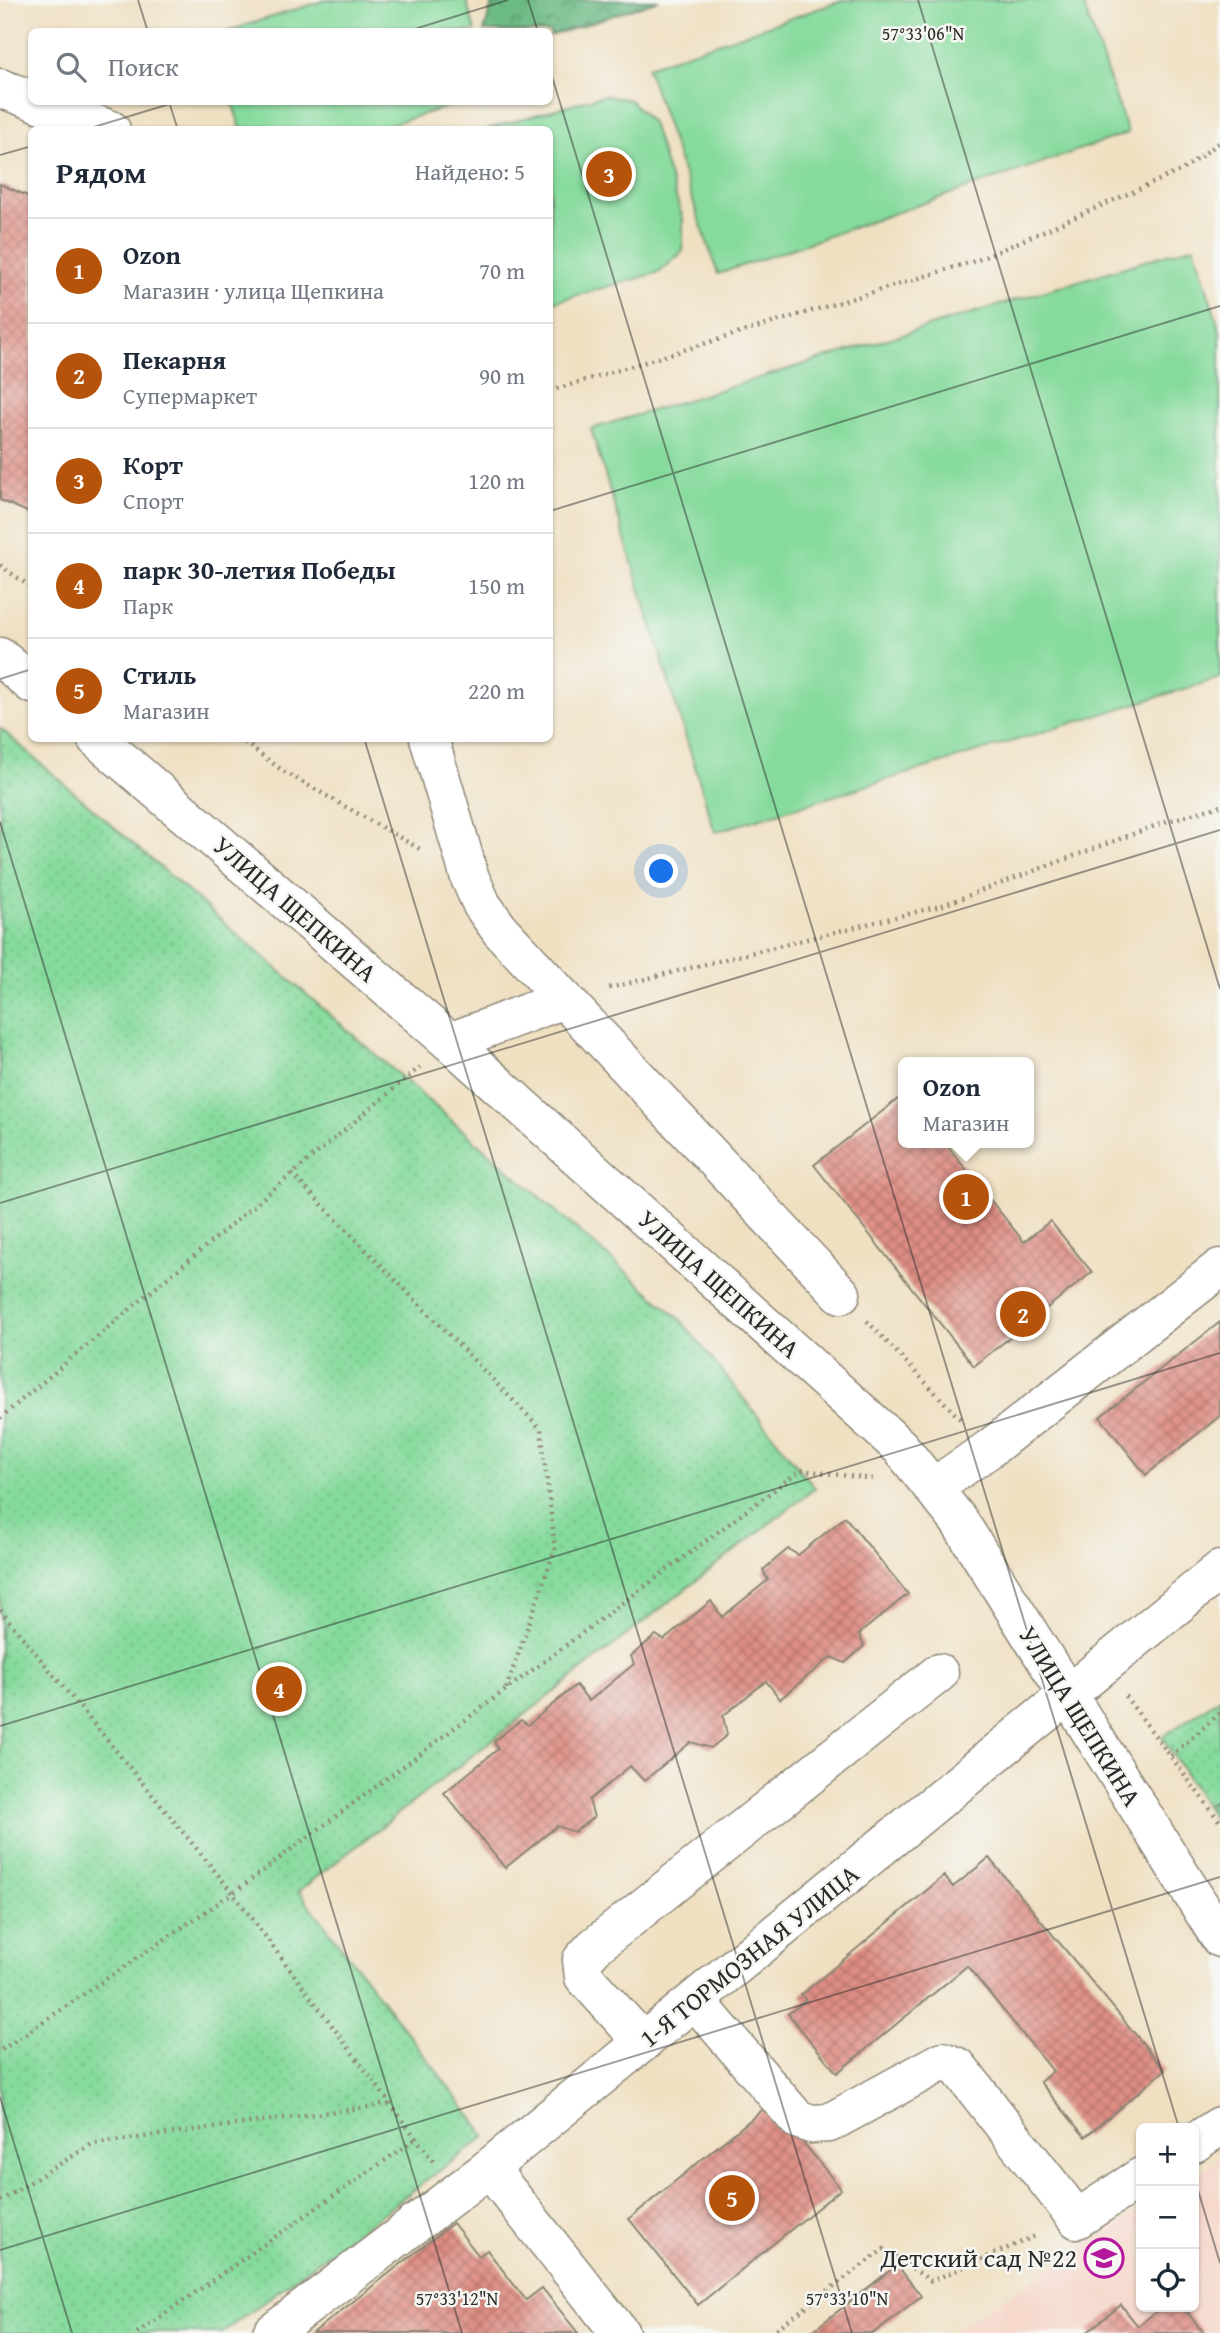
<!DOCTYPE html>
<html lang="ru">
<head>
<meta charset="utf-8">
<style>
	:root { --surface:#fff; --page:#f2f2f3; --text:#1f2937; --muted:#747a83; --line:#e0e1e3; --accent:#b45309 }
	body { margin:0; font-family:"Gentium Book Plus",serif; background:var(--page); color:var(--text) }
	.controls { position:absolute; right:21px; bottom:21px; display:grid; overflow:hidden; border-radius:10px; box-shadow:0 2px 5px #0004 }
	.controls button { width:63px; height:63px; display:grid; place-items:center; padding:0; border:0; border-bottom:2px solid var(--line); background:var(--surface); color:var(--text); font:35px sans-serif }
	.you { position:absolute; left:662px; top:872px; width:24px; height:24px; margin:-18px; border:5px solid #fff; border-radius:50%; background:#1a73e8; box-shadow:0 0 0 10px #1a73e833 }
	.badge { display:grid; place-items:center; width:46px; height:46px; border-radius:50%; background:var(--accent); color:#fff; font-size:23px; font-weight:700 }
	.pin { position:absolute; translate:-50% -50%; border:4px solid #fff; box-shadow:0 2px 7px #0006 }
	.popup { position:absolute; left:898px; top:1057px; width:136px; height:91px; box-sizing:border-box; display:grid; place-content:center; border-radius:10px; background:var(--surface); filter:drop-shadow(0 2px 5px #0005); font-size:23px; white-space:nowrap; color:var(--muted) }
	.popup b { font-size:26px; color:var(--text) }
	.popup::after { content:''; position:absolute; left:50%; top:100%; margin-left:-14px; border:14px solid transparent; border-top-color:var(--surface) }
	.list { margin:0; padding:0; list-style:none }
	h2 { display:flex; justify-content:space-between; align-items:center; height:91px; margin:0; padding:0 28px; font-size:30px }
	h2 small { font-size:23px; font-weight:400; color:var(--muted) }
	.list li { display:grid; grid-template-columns:46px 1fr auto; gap:21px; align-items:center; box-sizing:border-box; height:105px; padding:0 28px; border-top:2px solid var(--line) }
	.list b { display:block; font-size:26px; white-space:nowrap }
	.list p { margin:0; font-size:23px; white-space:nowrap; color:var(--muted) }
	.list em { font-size:23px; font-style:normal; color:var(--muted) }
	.icon { flex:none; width:38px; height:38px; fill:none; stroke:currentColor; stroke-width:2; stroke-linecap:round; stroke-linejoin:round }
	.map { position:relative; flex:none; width:1220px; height:2333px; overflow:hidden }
	.search { position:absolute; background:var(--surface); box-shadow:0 2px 5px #0004; left:28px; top:28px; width:525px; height:77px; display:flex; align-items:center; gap:18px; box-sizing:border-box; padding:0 24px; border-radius:10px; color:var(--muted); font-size:26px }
	.panel { position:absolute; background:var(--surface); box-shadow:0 2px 5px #0004; left:28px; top:126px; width:525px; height:616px; border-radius:10px }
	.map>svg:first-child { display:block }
</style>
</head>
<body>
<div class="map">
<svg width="1220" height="2333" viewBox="0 0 1220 2333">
	<defs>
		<pattern id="forest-crowns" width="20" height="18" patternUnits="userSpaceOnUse" patternTransform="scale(1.75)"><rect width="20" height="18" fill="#6cba84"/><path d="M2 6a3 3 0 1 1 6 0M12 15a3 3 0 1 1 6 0" fill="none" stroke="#59976c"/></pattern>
		<pattern id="park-dots" width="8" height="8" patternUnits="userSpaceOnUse" patternTransform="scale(1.75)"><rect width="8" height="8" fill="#85da9c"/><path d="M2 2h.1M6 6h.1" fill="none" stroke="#73bb87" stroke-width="1.8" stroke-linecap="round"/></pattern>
		<pattern id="building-cross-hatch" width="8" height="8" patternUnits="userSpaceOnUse" patternTransform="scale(1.75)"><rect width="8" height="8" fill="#df8e84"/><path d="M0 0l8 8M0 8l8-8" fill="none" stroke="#b5746c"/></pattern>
	</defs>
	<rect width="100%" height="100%" fill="#f6f6f2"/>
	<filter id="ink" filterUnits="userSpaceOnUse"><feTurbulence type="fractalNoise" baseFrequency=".0143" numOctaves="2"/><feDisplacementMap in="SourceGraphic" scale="14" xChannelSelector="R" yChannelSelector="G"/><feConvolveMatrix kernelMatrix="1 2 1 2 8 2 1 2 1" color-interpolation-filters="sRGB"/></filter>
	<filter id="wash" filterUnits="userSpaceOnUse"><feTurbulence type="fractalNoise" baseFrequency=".00686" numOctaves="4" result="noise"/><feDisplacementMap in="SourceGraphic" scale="28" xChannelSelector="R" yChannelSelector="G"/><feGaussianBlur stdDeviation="1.57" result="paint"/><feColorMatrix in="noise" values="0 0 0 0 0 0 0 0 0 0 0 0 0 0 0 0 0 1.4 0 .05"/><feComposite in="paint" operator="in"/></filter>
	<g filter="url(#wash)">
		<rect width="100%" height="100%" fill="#efe0c2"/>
		<path fill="#f6d2c4" d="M1220 2159V2333H950L1141 2210V2307H1194V2176Z"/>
		<g fill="#85da9c" stroke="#588264" stroke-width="2">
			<path d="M326 0H466L475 31H227Z"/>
			<path d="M844 0H1082L1128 133 718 274 647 67Z"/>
			<path d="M604 95 630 100 652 123 683 219V251L660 272 550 303V130L487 129Z"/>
			<path d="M232 102H463L375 129H241Z"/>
			<path d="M1194 246 1220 331V678L715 832 591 429Z"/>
		</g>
		<g fill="url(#forest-crowns)" stroke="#4c7258" stroke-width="2">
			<path d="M493 0H659L550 36V32L484 31Z"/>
			<path d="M1220 1800V1831L1205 1805Z"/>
		</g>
		<g fill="url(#park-dots)" stroke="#588264" stroke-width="2">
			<path d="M0 728 681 1320 815 1488 299 1891 486 2136 222 2333H0Z"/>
			<path d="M1220 1698V1796L1205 1805 1162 1737Z"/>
		</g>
		<g id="blocks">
			<g fill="url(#building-cross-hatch)">
				<path d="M0 184 32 198V514L0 500Z"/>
				<path d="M903 1095V1143H945L1024 1242 1050 1221 1092 1272 974 1366 814 1165Z"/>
				<path d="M1220 1322V1416L1146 1475 1100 1417Z"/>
				<path d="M845 1517 908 1594 859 1634 864 1646 845 1663 831 1657 780 1699 766 1681 723 1716 727 1735 711 1748 691 1742 644 1781 630 1766 589 1800 594 1817 574 1832 557 1826 505 1868 444 1793 498 1749 494 1741 521 1720 528 1725 576 1685 589 1701 634 1664 631 1656 656 1635 664 1640 711 1601 722 1617 768 1580 763 1570 788 1549 798 1555Z"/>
				<path d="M989 1858 1165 2070 1085 2137 1040 2082 1053 2071 967 1966 837 2073 788 2014 806 2000 801 1995 944 1876 953 1887Z"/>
				<path d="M771 2103 841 2189 698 2305 629 2219Z"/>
				<path d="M453 2223 479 2256 487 2250 526 2300 542 2288 578 2333H313Z"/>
				<path d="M897 2265 921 2296 874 2333H810Z"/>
				<path d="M1121 2305 1138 2326 1162 2307H1183L1204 2333H1086Z"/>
			</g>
		</g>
	</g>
	<g filter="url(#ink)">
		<use href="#blocks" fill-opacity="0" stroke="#8d8676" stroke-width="2"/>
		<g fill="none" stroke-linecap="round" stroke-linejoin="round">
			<g stroke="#8d8676" stroke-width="41">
				<g id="minor">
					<path d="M0 88 32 100"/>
					<path d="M36 102 111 130"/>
					<path d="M0 657 32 684"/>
					<path d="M96 738 450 1042 900 1447 959 1521 1220 1938"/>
					<path d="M429 738 470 878 482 905 500 930 564 999"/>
					<path d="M450 1042 564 999 841 1294"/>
					<path d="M934 1487 989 1449 1220 1268"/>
					<path d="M695 2000 797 2119 811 2124 829 2123 943 2061 958 2067 1077 2219 1141 2177"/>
					<path d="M643 2042 584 1977 582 1960 594 1947 939 1673"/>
					<path d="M1194 2143 1220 2126"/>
					<path d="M489 2168 620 2333"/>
					<path d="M272 2333 489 2168 1220 1570"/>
				</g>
			</g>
			<g stroke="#8d8676" stroke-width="4.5" stroke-dasharray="2 5" stroke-linecap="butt">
				<path d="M550 391 978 260 1182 170 1220 142"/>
				<path d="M0 565 32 588"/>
				<path d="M239 738 283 771 420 849"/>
				<path d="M609 988 940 906 1168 821 1220 806"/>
				<path d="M292 1174 541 1429 555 1549 506 1689"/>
				<path d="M867 1321 962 1421"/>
				<path d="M0 1418 420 1067"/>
				<path d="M0 1610 233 1893 0 2051"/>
				<path d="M1125 1696 1220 1822"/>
				<path d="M1171 1756 1220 1713"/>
				<path d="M433 2161 233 1893 801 1470 873 1479"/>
				<path d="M0 2201 92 2144 390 2104"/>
				<path d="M137 2333 417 2138"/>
				<path d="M771 2333 884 2249 931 2281 1038 2235"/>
			</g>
			<use href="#minor" stroke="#fff" stroke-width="38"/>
		</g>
	</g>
	<path fill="none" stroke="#2b2b2b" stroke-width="2" stroke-opacity="0.45" d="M138 0 148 32M528 0 538 32M918 0 1220 989M405 32 508 0M550 70 1179 2128M169 102 178 130M84 130 176 102M0 155 32 146M550 511 1220 306M0 679 32 669M364 738 852 2333M0 822 462 2333M0 1203 1220 830M0 1726 1220 1353M0 2097 72 2333M1194 2177 1220 2263M0 2250 1220 1877"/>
	<defs>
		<g id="school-ring" transform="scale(2.0125)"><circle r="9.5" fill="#f6f6f2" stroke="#b5179e" stroke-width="1.5"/><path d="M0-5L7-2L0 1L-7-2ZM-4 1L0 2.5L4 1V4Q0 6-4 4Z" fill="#b5179e"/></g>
	</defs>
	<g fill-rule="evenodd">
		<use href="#school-ring" x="1104" y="2258"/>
	</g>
	<g text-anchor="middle" stroke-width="5" stroke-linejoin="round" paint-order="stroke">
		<g font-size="26" fill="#2b2b2b" stroke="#f6f6f2">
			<text transform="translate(295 909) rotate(41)" y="9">УЛИЦА ЩЕПКИНА</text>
			<text transform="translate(719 1284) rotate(42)" y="9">УЛИЦА ЩЕПКИНА</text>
			<text transform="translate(1080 1716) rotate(58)" y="9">УЛИЦА ЩЕПКИНА</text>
			<text transform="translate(749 1956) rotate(-39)" y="9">1-Я ТОРМОЗНАЯ УЛИЦА</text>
		</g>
		<g font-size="26" fill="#2b2b2b" stroke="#f6f6f2" text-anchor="end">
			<text x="1077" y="2267">Детский сад №22</text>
		</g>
	</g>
	<g font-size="18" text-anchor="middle" fill="#2b2b2b" stroke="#f6f6f2" stroke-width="5" stroke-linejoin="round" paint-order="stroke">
		<text x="923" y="40">57°33'06"N</text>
		<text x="457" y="2305">57°33'12"N</text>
		<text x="847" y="2305">57°33'10"N</text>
	</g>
</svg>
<div class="controls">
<button>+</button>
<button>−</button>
<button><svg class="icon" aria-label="locate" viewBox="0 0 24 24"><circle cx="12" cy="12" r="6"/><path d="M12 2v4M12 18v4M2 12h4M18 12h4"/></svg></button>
</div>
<div class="you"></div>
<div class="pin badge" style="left:966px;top:1197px">1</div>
<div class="popup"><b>Ozon</b>Магазин</div>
<div class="pin badge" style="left:1023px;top:1314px">2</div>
<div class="pin badge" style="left:609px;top:174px">3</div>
<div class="pin badge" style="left:279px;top:1689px">4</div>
<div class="pin badge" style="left:732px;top:2198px">5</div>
<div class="search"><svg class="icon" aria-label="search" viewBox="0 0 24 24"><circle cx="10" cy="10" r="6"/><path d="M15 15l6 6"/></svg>Поиск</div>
<section class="panel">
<h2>Рядом<small>Найдено: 5</small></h2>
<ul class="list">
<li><span class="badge">1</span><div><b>Ozon</b><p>Магазин · улица Щепкина</p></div><em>70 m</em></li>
<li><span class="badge">2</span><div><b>Пекарня</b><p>Супермаркет</p></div><em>90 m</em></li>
<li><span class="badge">3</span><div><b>Корт</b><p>Спорт</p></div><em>120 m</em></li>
<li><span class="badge">4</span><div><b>парк 30-летия Победы</b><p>Парк</p></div><em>150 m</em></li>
<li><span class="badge">5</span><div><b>Стиль</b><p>Магазин</p></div><em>220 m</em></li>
</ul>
</section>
</div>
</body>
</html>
